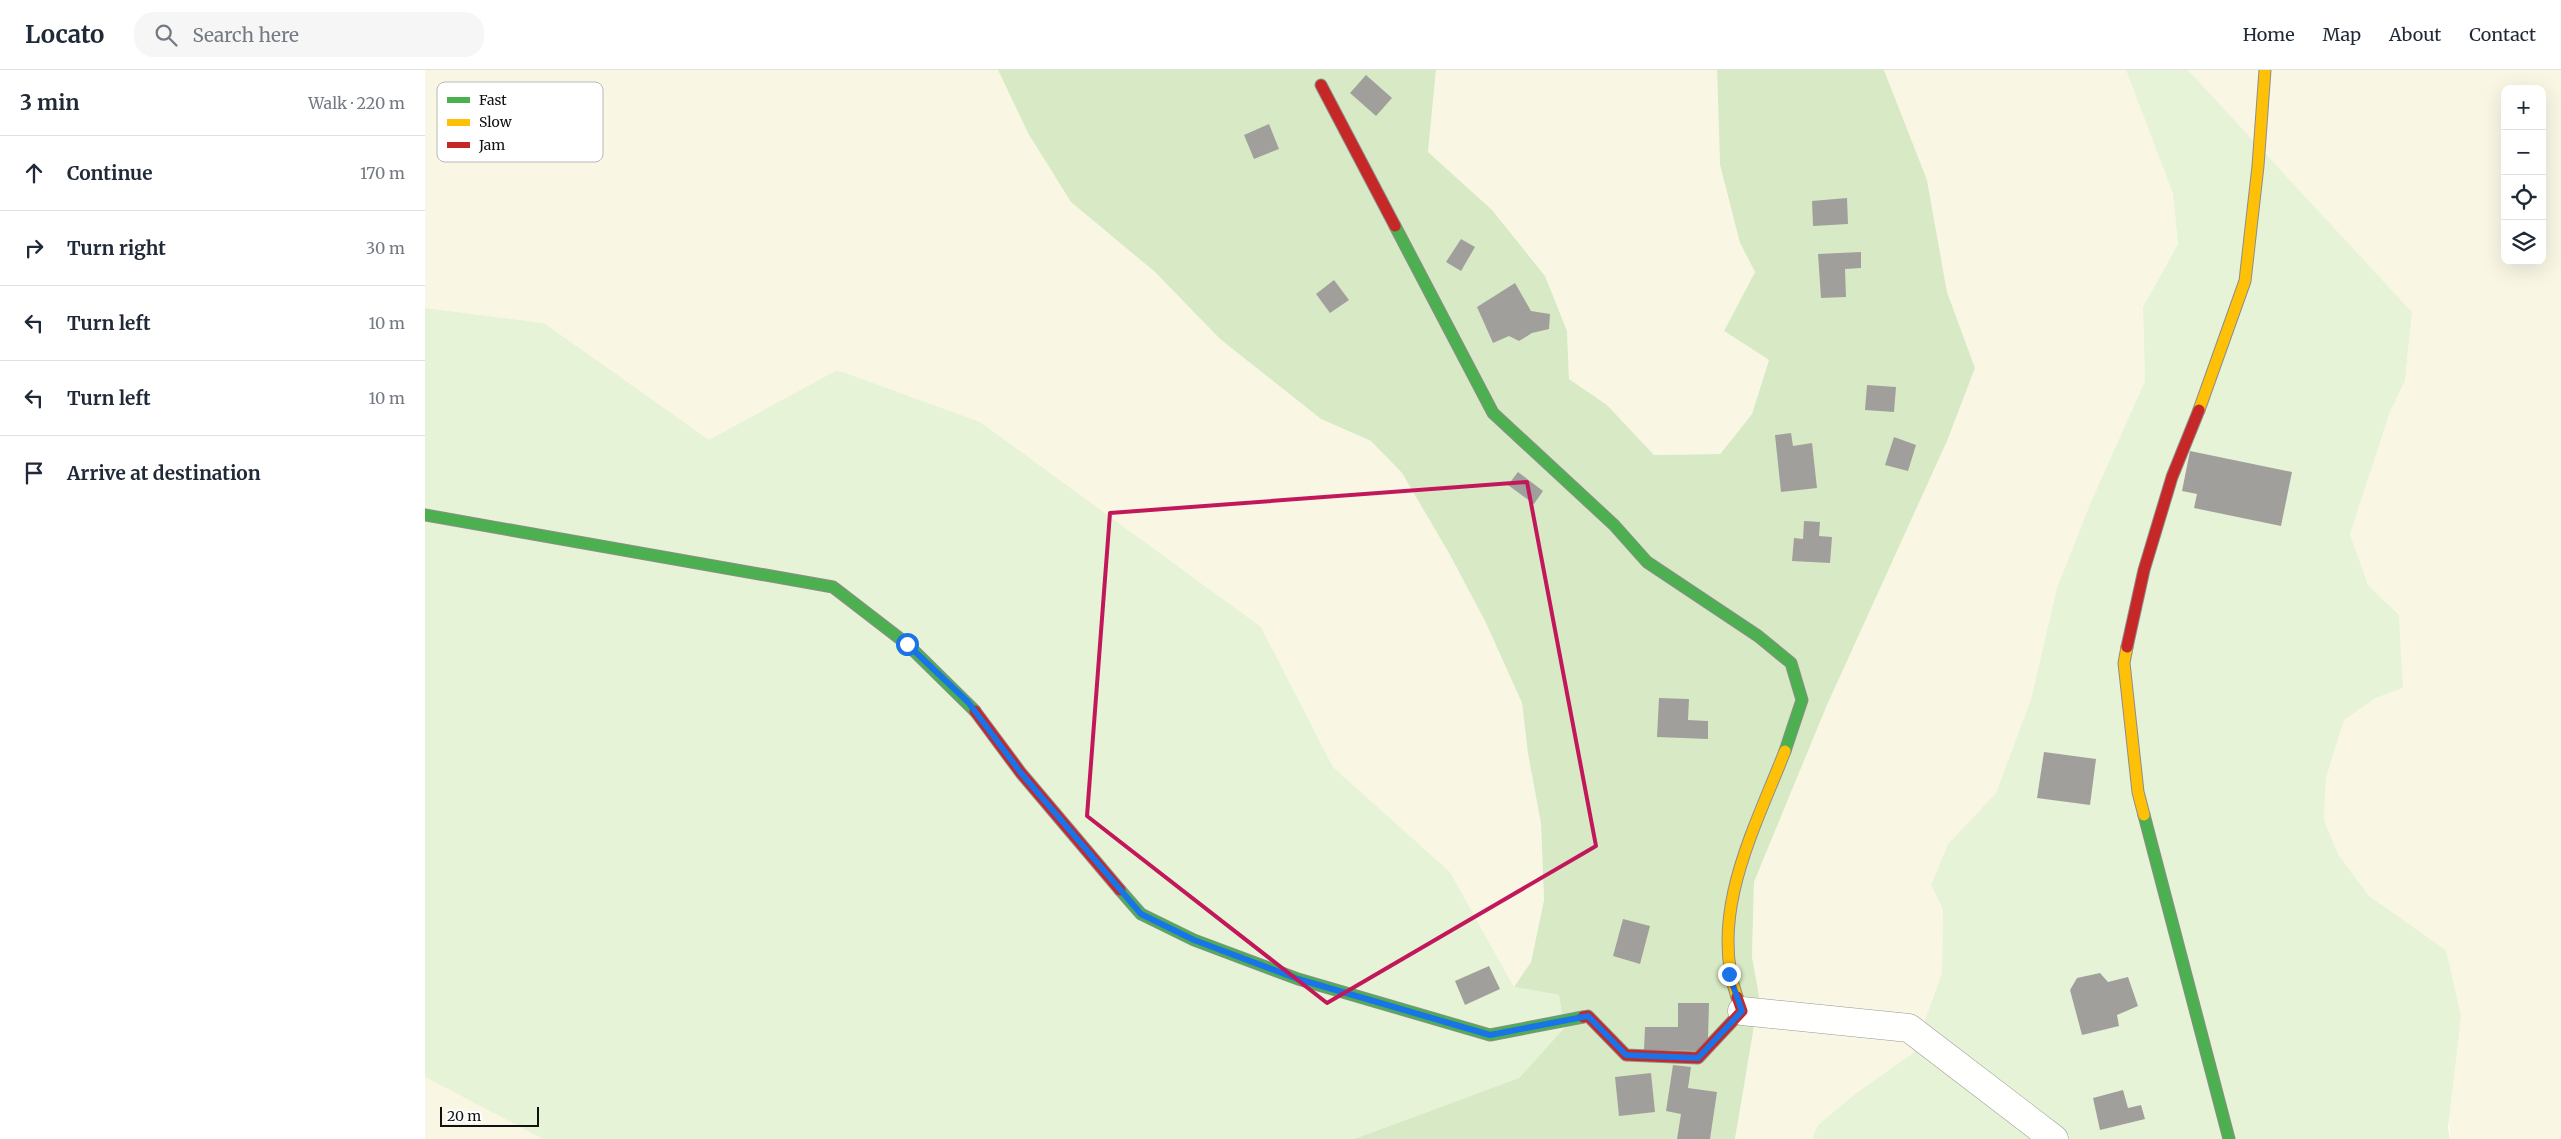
<!DOCTYPE html>
<html lang="en">
<head>
<meta charset="utf-8">
<style>
	:root { --surface:#fff; --page:#f6f6f7; --text:#1f2937; --muted:#747a83; --line:#e0e1e3 }
	body { margin:0; font-family:Merriweather,serif; background:var(--page); color:var(--text) }
	.controls { position:absolute; right:15px; top:15px; display:grid; overflow:hidden; border-radius:10px; box-shadow:0 5px 20px #0002 }
	.controls button { width:45px; height:45px; display:grid; place-items:center; padding:0; border:0; border-bottom:1px solid var(--line); background:var(--surface); color:var(--text); font:25px sans-serif }
	.scale { position:absolute; left:15px; bottom:12px; width:99px; box-sizing:border-box; padding-left:5px; border:2px solid #111; border-top:0; font-size:14px; line-height:18px; white-space:nowrap; color:#111; -webkit-text-stroke:4px #fff; paint-order:stroke }
	.stop { position:absolute; width:15px; height:15px; margin:-11px; border:4px solid #1a73e8; border-radius:50%; background:#fff }
	.stop.end { background:#1a73e8; border-color:#fff; box-shadow:0 1px 5px #0008 }
	.list { margin:0; padding:0; list-style:none }
	h2 { display:flex; justify-content:space-between; align-items:center; height:65px; margin:0; padding:0 20px; font-size:21px }
	h2 small { font-size:16px; font-weight:400; color:var(--muted) }
	.list li { display:grid; grid-template-columns:32px 1fr auto; gap:15px; align-items:center; box-sizing:border-box; height:75px; padding:0 20px; border-top:1px solid var(--line) }
	.list b { display:block; font-size:19px; white-space:nowrap }
	.list em { font-size:16px; font-style:normal; color:var(--muted) }
	.icon { flex:none; width:28px; height:28px; fill:none; stroke:currentColor; stroke-width:2; stroke-linecap:round; stroke-linejoin:round }
	.map { position:relative; flex:none; width:2136px; height:1069px; overflow:hidden }
	header { display:flex; align-items:center; gap:30px; box-sizing:border-box; height:70px; padding:0 25px; background:var(--surface); border-bottom:1px solid var(--line) }
	header strong { font-size:24px }
	nav { display:flex; gap:28px; margin-inline-start:auto; font-size:18px }
	.search { width:350px; height:45px; background:var(--page); display:flex; align-items:center; gap:12px; box-sizing:border-box; padding:0 18px; border-radius:20px; color:var(--muted); font-size:19px }
	main { display:flex }
	aside { flex:1; background:var(--surface) }
	.map>svg:first-child { display:block }
</style>
</head>
<body>
<header>
<strong>Locato</strong>
<div class="search"><svg class="icon" aria-label="search" viewBox="0 0 24 24"><circle cx="10" cy="10" r="6"/><path d="M15 15l6 6"/></svg>Search here</div>
<nav><a>Home</a><a>Map</a><a>About</a><a>Contact</a></nav>
</header>
<main>
<aside>
<h2>3 min<small>Walk · 220 m</small></h2>
<ul class="list">
<li><svg class="icon" aria-label="ahead" viewBox="0 0 24 24"><path d="M12 20V5M6 11l6-6 6 6"/></svg><div><b>Continue</b></div><em>170 m</em></li>
<li><svg class="icon" aria-label="right" viewBox="0 0 24 24"><path d="M7 20v-9h11M14 6l5 5-5 5"/></svg><div><b>Turn right</b></div><em>30 m</em></li>
<li><svg class="icon" aria-label="left" viewBox="0 0 24 24"><path d="M17 20v-9H6M10 6l-5 5 5 5"/></svg><div><b>Turn left</b></div><em>10 m</em></li>
<li><svg class="icon" aria-label="left" viewBox="0 0 24 24"><path d="M17 20v-9H6M10 6l-5 5 5 5"/></svg><div><b>Turn left</b></div><em>10 m</em></li>
<li><svg class="icon" aria-label="arrive" viewBox="0 0 24 24"><path d="M6 21V4h12l-3 4 3 4H6"/></svg><div><b>Arrive at destination</b></div></li>
</ul>
</aside>
<div class="map">
<svg width="2136" height="1069" viewBox="0 0 2136 1069">
	<rect width="100%" height="100%" fill="#fdfcf7"/>
	<g fill="#f9f7e4" fill-rule="evenodd">
		<path d="M0 0H573L603 63 730 202 795 269 896 349 946 371 977 403 1025 485 1061 553 1097 633 1103 684 1116 754 1119 830 1106 892 1089 917 1025 802 908 697 836 557 412 300 284 371 119 253 0 238Z"/>
		<path d="M1011 0H1292L1295 95 1315 173 1330 202 1299 261 1344 290 1327 344 1294 384 1229 385 1182 335 1144 309 1142 261 1003 82Z"/>
		<path d="M1459 0H1701L1748 124 1753 174 1718 237 1720 311 1665 434 1632 518 1606 629 1571 723 1523 774 1506 815 1518 840 1517 903 1488 983 1434 1021 1393 1055 1387 1069H1310L1333 926 1327 887 1329 812 1402 635 1550 298 1522 222 1502 110Z"/>
		<path d="M1763 0H2136V1069H2025L2021 880 1944 826 1913 784 1899 750 1901 708 1919 650 1951 628 1978 618 1974 545 1943 515 1925 464 1965 342 1980 311 1987 242ZM2080 19H2117V191H2080Z"/>
		<path d="M0 1007 118 1069H0Z"/>
	</g>
	<g fill="#e7f3d7">
		<path d="M1701 0H1763L1987 242 1980 311 1965 342 1925 464 1943 515 1974 545 1978 618 1951 628 1919 650 1901 708 1899 750 1913 784 1944 826 2021 880 2036 946 2023 1058 2025 1069H1387L1393 1055 1434 1021 1488 983 1517 903 1518 840 1506 815 1523 774 1571 723 1606 629 1632 518 1665 434 1720 311 1718 237 1753 174 1748 124Z"/>
		<path d="M0 238 119 253 284 370 412 300 555 352 836 557 908 697 1025 802 1089 917 1134 925 1139 958 1094 1008 929 1069H118L0 1007Z"/>
	</g>
	<path fill="#d8eac5" d="M573 0H1011L1003 82 1067 140 1120 206 1142 261 1144 309 1182 335 1229 385 1295 384 1327 344 1344 290 1299 261 1330 202 1315 173 1295 95 1292 0H1459L1502 110 1522 222 1550 298 1522 371 1402 635 1329 812 1327 887 1334 926 1310 1069H929L1094 1008 1139 958 1134 925 1089 917 1106 892 1119 830 1116 754 1103 684 1097 633 1061 553 1025 485 977 403 946 371 896 349 795 269 730 202 646 132 603 63Z"/>
	<g fill="#a19f9c">
		<path d="M941 5 967 28 951 46 925 23Z"/>
		<path d="M844 54 854 79 829 89 819 65Z"/>
		<path d="M1422 128 1423 154 1388 156 1387 131Z"/>
		<path d="M1036 169 1050 177 1036 201 1021 192Z"/>
		<path d="M1436 182V198L1420 199 1421 227 1396 228 1393 184Z"/>
		<path d="M909 210 924 230 905 243 891 224Z"/>
		<path d="M1090 213 1106 241 1125 244 1124 259 1107 263 1094 271 1084 266 1068 273 1052 237Z"/>
		<path d="M1442 315 1471 317 1469 342 1440 340Z"/>
		<path d="M1366 363 1368 376 1387 373 1392 418 1356 422 1350 365Z"/>
		<path d="M1469 367 1491 375 1483 401 1460 395Z"/>
		<path d="M1765 381 1867 402 1856 456 1769 438 1772 424 1757 421Z"/>
		<path d="M1093 402 1118 421 1109 434 1083 415Z"/>
		<path d="M1379 451 1395 452 1394 466 1407 467 1405 493 1367 491 1369 468 1378 469Z"/>
		<path d="M1234 628 1264 629 1263 650 1283 651V669L1232 667Z"/>
		<path d="M1619 682 1671 689 1665 735 1612 728Z"/>
		<path d="M1198 849 1225 856 1215 894 1188 886Z"/>
		<path d="M1064 896 1075 919 1040 935 1030 911Z"/>
		<path d="M1675 903 1683 912 1703 907 1713 936 1692 945 1694 956 1657 965 1645 920 1652 908Z"/>
		<path d="M1253 933H1284L1283 970 1272 981 1219 980 1220 957H1253Z"/>
		<path d="M1248 995 1266 997 1263 1018 1292 1022 1285 1069H1252L1256 1044 1241 1041Z"/>
		<path d="M1226 1003 1230 1042 1194 1046 1190 1007Z"/>
		<path d="M1698 1020 1703 1038 1716 1035 1720 1049 1675 1060 1668 1028Z"/>
	</g>
	<g fill="none" stroke-linecap="round" stroke-linejoin="round">
		<g stroke="#979795" stroke-width="29">
			<path id="street" d="M1317 941 1484 958 1629 1069"/>
		</g>
		<g stroke="#8e8d8b" stroke-width="13">
			<g id="fast">
				<path d="M970 156 1068 343 1189 455 1222 492 1333 566 1366 593 1377 630 1360 681"/>
				<path d="M0 445 408 517 482 574 550 641"/>
				<path d="M1719 745 1804 1069"/>
				<path d="M695 820 716 844 769 870 873 909 1065 965 1158 947"/>
			</g>
		</g>
		<g stroke="#8e8d8b" stroke-width="13">
			<g id="slow">
				<path d="M1774 340 1820 211 1833 96 1840 0"/>
				<path d="M1702 577 1699 593 1713 722 1719 745"/>
				<path d="M1312 927C1283 844 1330 758 1360 681"/>
			</g>
		</g>
		<g stroke="#8e8d8b" stroke-width="13">
			<g id="jam">
				<path d="M896 15 970 156"/>
				<path d="M1702 577 1719 500 1747 407 1774 340"/>
				<path d="M550 641 596 703 695 820"/>
				<path d="M1158 947 1163 946 1201 985 1273 988 1317 941 1312 927"/>
			</g>
		</g>
		<use href="#street" stroke="#fffffe" stroke-width="28"/>
		<use href="#fast" stroke="#4caf50" stroke-width="11"/>
		<use href="#slow" stroke="#ffc107" stroke-width="11"/>
		<use href="#jam" stroke="#c62828" stroke-width="11"/>
	</g>
	<g fill="none" stroke-linecap="round" stroke-linejoin="round">
		<path stroke="#1a73e8" stroke-width="6" d="M482 574 543 632 596 703 716 844 769 870 873 909 1065 965 1163 946 1201 985 1273 988 1317 941 1304 904"/>
	</g>
	<path fill="none" stroke="#c2185b" stroke-width="4" stroke-linejoin="round" d="M1102 412 1171 776 902 933 662 746 685 443Z"/>
	<rect x="12" y="12" width="166" height="80" rx="8" fill="#fff" stroke="#b8b8b8" stroke-width="1"/>
	<rect x="22" y="27" width="23" height="6" fill="#4caf50"/>
	<rect x="22" y="49" width="23" height="7" fill="#ffc107"/>
	<rect x="22" y="72" width="23" height="6" fill="#c62828"/>
	<g font-size="14" fill="#111">
		<text x="54" y="35">Fast</text>
		<text x="54" y="57">Slow</text>
		<text x="54" y="80">Jam</text>
	</g>
</svg>
<div class="controls">
<button>+</button>
<button>−</button>
<button><svg class="icon" aria-label="locate" viewBox="0 0 24 24"><circle cx="12" cy="12" r="6"/><path d="M12 2v4M12 18v4M2 12h4M18 12h4"/></svg></button>
<button><svg class="icon" aria-label="layers" viewBox="0 0 24 24"><path d="M12 4l9 5-9 5-9-5zM3 14l9 5 9-5"/></svg></button>
</div>
<div class="scale">20 m</div>
<div class="stop" style="left:482px;top:574px"></div>
<div class="stop end" style="left:1304px;top:904px"></div>
</div>
</main>
</body>
</html>
